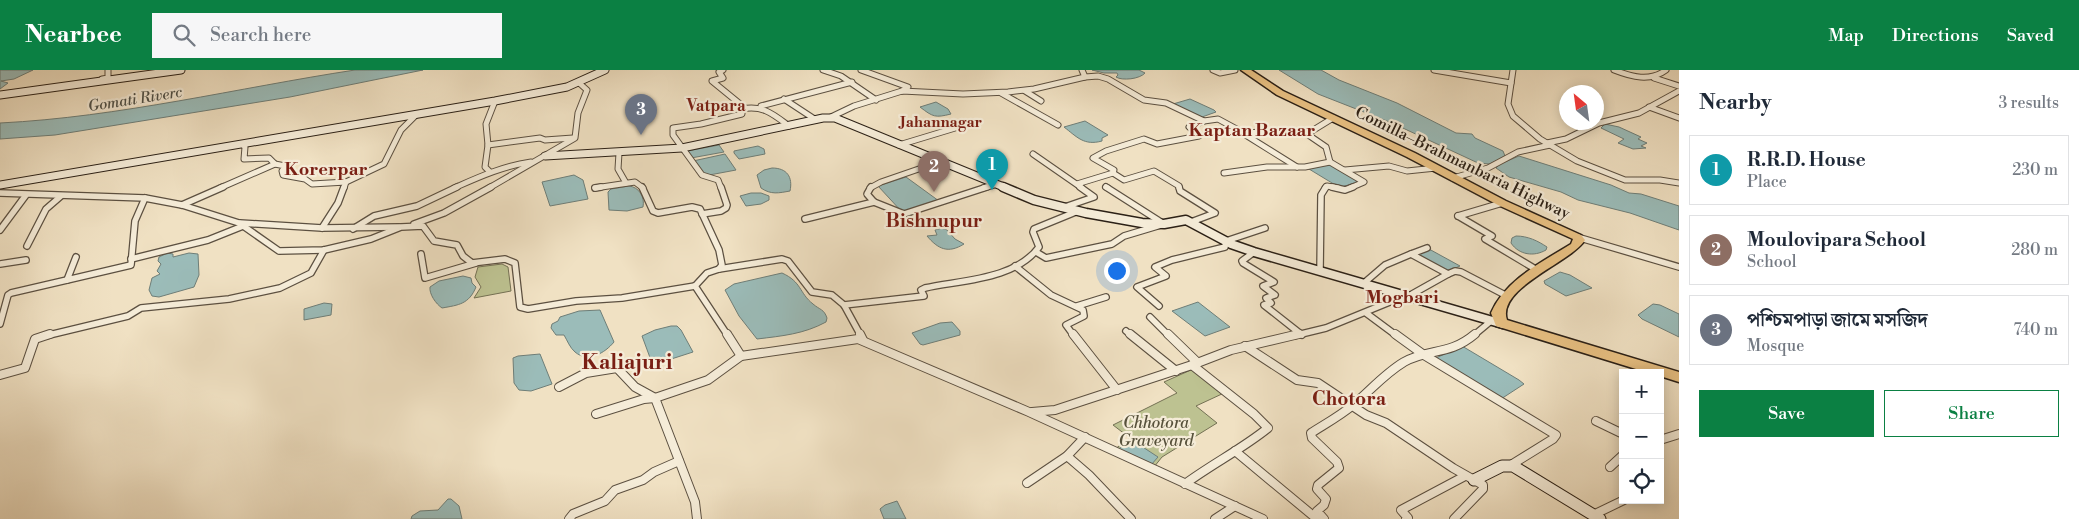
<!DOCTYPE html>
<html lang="en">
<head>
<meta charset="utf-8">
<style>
	:root { --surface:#fff; --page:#f6f6f7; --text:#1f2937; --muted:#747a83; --line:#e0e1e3; --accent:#0b8043 }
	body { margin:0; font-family:"Libre Bodoni","Noto Serif Bengali",serif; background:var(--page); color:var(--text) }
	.controls { position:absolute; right:15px; bottom:15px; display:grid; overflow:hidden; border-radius:0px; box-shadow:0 2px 12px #0003 }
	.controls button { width:45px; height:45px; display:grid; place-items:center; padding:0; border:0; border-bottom:1px solid var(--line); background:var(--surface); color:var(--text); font:25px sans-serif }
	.compass { position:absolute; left:1559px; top:15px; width:45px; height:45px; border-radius:50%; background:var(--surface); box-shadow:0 2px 12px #0003; rotate:331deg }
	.you { position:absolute; left:1116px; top:200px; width:18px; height:18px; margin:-12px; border:4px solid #fff; border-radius:50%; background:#1a73e8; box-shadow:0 0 0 8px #1a73e833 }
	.badge { display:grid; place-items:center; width:32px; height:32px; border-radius:50%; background:var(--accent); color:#fff; font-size:16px; font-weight:700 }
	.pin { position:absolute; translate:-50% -41px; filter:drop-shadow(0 1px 2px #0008) }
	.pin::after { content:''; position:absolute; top:26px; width:18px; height:15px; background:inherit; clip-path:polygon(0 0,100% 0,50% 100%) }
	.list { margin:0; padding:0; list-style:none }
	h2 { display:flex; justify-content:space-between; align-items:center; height:65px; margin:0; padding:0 20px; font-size:21px }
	h2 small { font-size:16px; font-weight:400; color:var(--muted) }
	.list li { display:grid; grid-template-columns:32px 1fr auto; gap:15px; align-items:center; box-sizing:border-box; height:70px; margin:0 10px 10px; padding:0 10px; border:1px solid var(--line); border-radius:0px }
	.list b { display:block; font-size:19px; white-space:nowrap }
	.list p { margin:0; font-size:16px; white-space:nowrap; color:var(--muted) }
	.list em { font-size:16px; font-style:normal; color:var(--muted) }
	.actions { display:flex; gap:10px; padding:15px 20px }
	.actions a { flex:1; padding:11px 0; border:1px solid var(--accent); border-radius:0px; text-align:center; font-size:18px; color:var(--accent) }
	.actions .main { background:var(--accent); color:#fff }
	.icon { flex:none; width:28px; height:28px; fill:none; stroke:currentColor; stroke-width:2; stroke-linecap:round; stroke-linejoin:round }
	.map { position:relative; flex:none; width:1679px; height:449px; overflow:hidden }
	header { display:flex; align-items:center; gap:30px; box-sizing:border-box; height:70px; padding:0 25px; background:var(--accent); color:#fff }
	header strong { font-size:24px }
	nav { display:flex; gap:28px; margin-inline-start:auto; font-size:18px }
	.search { width:350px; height:45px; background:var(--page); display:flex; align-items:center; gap:12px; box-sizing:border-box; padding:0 18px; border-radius:0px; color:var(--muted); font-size:19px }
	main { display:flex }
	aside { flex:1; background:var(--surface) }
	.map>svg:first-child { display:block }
</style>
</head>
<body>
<header>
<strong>Nearbee</strong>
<div class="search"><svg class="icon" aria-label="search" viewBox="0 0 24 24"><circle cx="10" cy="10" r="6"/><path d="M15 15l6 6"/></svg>Search here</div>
<nav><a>Map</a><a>Directions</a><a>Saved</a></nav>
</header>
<main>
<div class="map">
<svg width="1679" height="449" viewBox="0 0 1679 449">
	<rect width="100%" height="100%" fill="#f0e1c3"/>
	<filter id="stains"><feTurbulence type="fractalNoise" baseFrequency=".004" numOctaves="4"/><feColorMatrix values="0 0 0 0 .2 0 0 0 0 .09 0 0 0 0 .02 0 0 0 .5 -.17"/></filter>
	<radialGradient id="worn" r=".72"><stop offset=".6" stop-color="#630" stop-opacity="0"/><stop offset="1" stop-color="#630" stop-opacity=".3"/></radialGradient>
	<g fill="#bdc291" stroke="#747154">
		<path d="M502 194 508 197 511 221 474 228 481 217 475 207 478 197Z"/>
		<path d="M1193 299 1224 323 1196 336 1217 353 1162 387 1154 397 1115 379 1130 368 1113 355 1177 323 1164 312Z"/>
	</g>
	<g fill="#9bbcb9" stroke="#6e7e78">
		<path d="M0 0H33L14 9 1 11 8 13 0 19Z"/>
		<path d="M355 0H423L290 27 55 65 0 69V53C120 47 237 18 355 0Z"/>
		<path d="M1092 0H1139L1145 3C1140 9 1122 11 1116 7L1118 5 1117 3H1104Z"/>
		<path d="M1279 0H1321L1339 10 1397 33 1456 63 1472 64 1475 68 1503 81 1505 86 1490 94 1478 93 1392 53 1318 24Z"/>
		<path d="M1190 29 1214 40 1216 42 1202 47 1173 34Z"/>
		<path d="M936 32 948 39 951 44C935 48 933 47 920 37Z"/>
		<path d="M1085 51 1108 65 1102 68V71C1084 76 1077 67 1064 57Z"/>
		<path d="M1605 54 1619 57 1641 67 1638 69 1647 73 1641 76 1646 78 1633 79 1618 73 1624 69 1601 58Z"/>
		<path d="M719 75 724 82 691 88 687 81Z"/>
		<path d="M758 76 764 79 765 84 739 89 734 83V81Z"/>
		<path d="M725 84 736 100 704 106 693 91Z"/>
		<path d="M1519 86 1611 115 1629 123 1641 124 1679 136V160L1630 143 1578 130 1561 122 1509 107 1496 98 1500 94Z"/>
		<path d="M1329 93 1360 111 1358 113 1341 117 1337 116 1309 99Z"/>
		<path d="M772 98C787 98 793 107 790 121 779 123 771 125 761 118L757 105 764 100Z"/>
		<path d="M574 105 583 110 588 129 550 136 542 112Z"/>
		<path d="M906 107 939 131 902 142 878 116Z"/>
		<path d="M629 116C639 117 645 127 643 137L627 141 609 140 608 122 611 119Z"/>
		<path d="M751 123H761L769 126V130L761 134 746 136 740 126Z"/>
		<path d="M942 158 947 160 955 169 964 174C948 184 938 179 927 166L937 165 935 160Z"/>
		<path d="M1516 166C1528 166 1538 171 1547 177L1546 180C1534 187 1519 185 1511 173L1512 168Z"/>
		<path d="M1429 179 1460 196 1446 202 1415 185Z"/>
		<path d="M167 183 173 184V187L189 183 198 184 199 205 194 217 159 227 152 226 149 220 152 208 160 204 157 201 161 194 158 191 159 187Z"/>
		<path d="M1560 202 1570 205 1592 218 1566 226 1545 214 1544 211Z"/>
		<path d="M782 203C802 212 799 223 813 234 820 240 824 239 827 248L826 252C804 264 782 266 757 269L739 246 725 220 734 214Z"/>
		<path d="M463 206 471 208 472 213 476 217C469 234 459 235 442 238 436 234 429 224 430 217L439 211Z"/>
		<path d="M1198 232 1230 257 1205 266 1172 241Z"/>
		<path d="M324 233 332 234 331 245 304 250V239Z"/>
		<path d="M1653 234 1660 235 1679 244V267L1642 249 1638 245Z"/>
		<path d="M600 240 614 272C605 283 588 293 575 282 570 278 567 270 564 265H556L551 258 552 254 558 251 560 247 579 241Z"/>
		<path d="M952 252 960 261V265L923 275 920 274 912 263 940 253Z"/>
		<path d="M671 256H677L681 260 693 282 662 292 652 293 642 266 655 260Z"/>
		<path d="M1462 276 1519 310 1524 314 1501 329 1436 288Z"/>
		<path d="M540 284 552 314 531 321 519 320 514 313 513 288 518 286Z"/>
		<path d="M1132 370 1158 387 1151 395 1117 380Z"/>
		<path d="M448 429H451L459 436 462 449H411L412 446 420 441 438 440Z"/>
		<path d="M897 431 906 449H884L880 439 885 435Z"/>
	</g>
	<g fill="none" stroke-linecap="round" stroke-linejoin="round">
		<g stroke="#5c5041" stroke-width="7">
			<g id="street-far2">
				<path d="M723 0 719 2 723 8 712 11 745 38"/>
				<path d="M823 0 841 6 876 30"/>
				<path d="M861 0 908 17 902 21"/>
				<path d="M1082 0 1085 7"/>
				<path d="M1213 0 1220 3 1235 0"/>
				<path d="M1434 0 1511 13"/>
				<path d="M1513 0 1508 34 1513 46 1540 69 1577 91 1625 110H1660L1679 113"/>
				<path d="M1614 0C1632 7 1650 12 1666 0"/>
				<path d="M1654 8 1679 16"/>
				<path d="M102 9 108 8V0"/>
				<path d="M1025 21 1041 31"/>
				<path d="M1001 23 1058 55"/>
				<path d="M784 29 816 50"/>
				<path d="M495 31 486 54 488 75 540 68 545 70 573 68"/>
				<path d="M761 36 852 12"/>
				<path d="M1649 37 1679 48"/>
				<path d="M831 47 854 36 902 21 963 24 1008 22 1034 19 1085 7 1098 6 1108 9 1144 30 1166 33 1204 51 1218 49 1244 63 1281 61 1307 64 1333 48"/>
				<path d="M1244 64 1297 97"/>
				<path d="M1307 64 1326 77 1330 92"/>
				<path d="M1547 73 1566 69 1599 53 1639 43 1679 21"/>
				<path d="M242 74 245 77 244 89 269 88 275 94 285 96 282 101 283 105 305 109 312 114 346 112 344 118"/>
				<path d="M488 75 485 97 490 102"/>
				<path d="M899 75 965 55"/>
				<path d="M619 83 618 99 626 113"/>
				<path d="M1033 84 1082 118"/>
				<path d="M1345 100 1389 96 1407 101 1436 98"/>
				<path d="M1224 103 1267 97H1305L1330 92 1364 112 1350 118"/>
				<path d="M1453 108 1488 98 1518 82 1550 75"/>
				<path d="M346 112 384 94 401 60 416 45"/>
				<path d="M1077 114 1113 103"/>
				<path d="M1106 117 1108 118"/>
				<path d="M220 118 275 94"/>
				<path d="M454 118C479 107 503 96 531 92"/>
				<path d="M489 118 575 68 578 43 587 20 578 12"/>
				<path d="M595 118 635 112 643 118"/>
				<path d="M721 118 718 110 702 105 673 65V58L701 54 742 44V39C763 35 773 44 789 56"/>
				<path d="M870 118 881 112 939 92"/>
				<path d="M983 118 994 115"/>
				<path d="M1179 118V116L1154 101 1124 110 1113 103 1114 100 1093 88 1106 81 1144 69 1157 74 1199 66 1189 57 1204 51"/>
				<path d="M1325 118 1327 116 1338 118"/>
			</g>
		</g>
		<g stroke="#5c5041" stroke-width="8">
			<g id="street-far1">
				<path d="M642 117 653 141 658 143 692 137 700 139 719 180 722 195 719 199 707 203 695 216"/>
				<path d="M871 117 867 124 874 132 904 144 987 117"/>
				<path d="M1179 117 1180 121 1215 143 1191 152"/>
				<path d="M1332 117 1345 120 1353 117"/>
				<path d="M595 118 601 117"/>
				<path d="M0 123 145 128 182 135 239 153 279 181 324 180 371 169 401 157 423 156 434 171 457 175 463 186 472 193 505 189 515 193 520 237 528 239 576 231 622 228 695 216"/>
				<path d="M182 135 223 117"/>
				<path d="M1062 138 1094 127 1080 117"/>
				<path d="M702 144 721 141 726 138 727 135 721 117"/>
				<path d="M1458 146 1492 166 1485 169 1537 200"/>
				<path d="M1458 146 1502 133"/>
				<path d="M805 149 874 132"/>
				<path d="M240 153 322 158 399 157"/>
				<path d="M414 154 444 143 491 117"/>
				<path d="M322 158 338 133 344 117"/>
				<path d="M353 159 374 146 417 136 457 117"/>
				<path d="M0 160 26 125"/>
				<path d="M1577 167 1679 197"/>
				<path d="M27 176 46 139 61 126"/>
				<path d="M1427 178 1411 184 1448 204 1455 201 1461 202 1507 226"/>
				<path d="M1036 182 1046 188 1112 174 1124 166 1164 154 1106 117"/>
				<path d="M1254 182 1242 191 1243 193 1274 212 1263 216 1275 225 1266 228 1271 233 1264 235 1302 265"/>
				<path d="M421 184 425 208 476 193"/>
				<path d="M76 187 67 210 131 195 135 151 145 128"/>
				<path d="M131 189 208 170 243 156"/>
				<path d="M0 194 26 190"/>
				<path d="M1015 196 1051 225 1083 240 1084 246 1066 255 1074 266"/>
				<path d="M719 199 782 189 788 191 812 222 832 225 844 235 861 266"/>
				<path d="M1320 201 1321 125 1326 117"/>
				<path d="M1364 213 1385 195 1411 184"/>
				<path d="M695 216 728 266"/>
				<path d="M1407 227 1448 204"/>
				<path d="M844 235 924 226 921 220 925 218C961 210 1015 210 1039 177L1033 162 1034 159 1078 141"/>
				<path d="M1077 236 1106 227"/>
				<path d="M1159 236 1137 217 1166 206 1155 197 1172 190 1225 177 1226 171 1265 158"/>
				<path d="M1366 243 1397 266"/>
				<path d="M1150 247 1169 266"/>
				<path d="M0 254 8 225 11 223 67 210"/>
				<path d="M1126 261 1132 266"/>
				<path d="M45 266 128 246 141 238 229 229 280 218 311 203 324 180"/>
				<path d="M1293 266 1326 258 1397 229 1409 228"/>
				<path d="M1473 266 1491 251"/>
			</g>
		</g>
		<g stroke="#5c5041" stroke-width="10">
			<g id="street">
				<path d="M727 264 741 286"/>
				<path d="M860 264 863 270"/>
				<path d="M1073 264 1117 320"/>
				<path d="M1130 264 1176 301"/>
				<path d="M1168 264 1198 293"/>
				<path d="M1395 264 1424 285 1556 365 1553 369 1511 395"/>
				<path d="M1245 276 1297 310 1318 313 1366 345 1386 353 1453 398 1483 415V419L1454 449"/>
				<path d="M0 305 25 298 35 269 50 264"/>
				<path d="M559 317 586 303 617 298 635 317 655 328 695 432 697 449"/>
				<path d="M1032 342 1055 340 1192 295 1231 280 1299 264"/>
				<path d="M596 344 644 329 655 328 708 310 741 286 858 269 1029 342 1263 449"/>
				<path d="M1596 351 1623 364"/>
				<path d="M1660 370 1679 364"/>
				<path d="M1235 381 1317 449"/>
				<path d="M1067 386 1089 405 1131 449"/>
				<path d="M1610 397 1623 385"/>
				<path d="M1027 413 1067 386 1085 367"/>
				<path d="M1185 414C1212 394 1242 379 1268 358L1254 344 1192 295"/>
				<path d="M1593 445 1624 430"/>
				<path d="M569 449 573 444 605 431 615 420 643 410 654 402 679 391"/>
				<path d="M1215 449 1235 436"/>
				<path d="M1324 449 1317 441 1324 435 1326 429 1317 419 1318 415 1339 398 1337 392 1312 368 1311 363C1325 354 1340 346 1353 335 1370 321 1384 304 1404 292 1429 278 1449 286 1475 264"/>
				<path d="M1406 449 1408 448 1401 440 1465 406"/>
			</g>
		</g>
		<g stroke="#2b2016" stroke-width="9">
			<g id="secondary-far2">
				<path d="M0 25 181 0"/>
				<path d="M545 86 682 78 823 48H835L1006 118"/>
				<path d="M0 115 495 31 567 17 605 0"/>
			</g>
		</g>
		<g stroke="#2b2016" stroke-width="11">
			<path id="secondary-far1" d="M1003 117 1034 130 1086 143 1142 153 1164 154 1186 150 1231 174 1254 182 1503 254"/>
		</g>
		<g stroke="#2b2016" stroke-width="13">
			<path id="secondary" d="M1474 410 1502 396H1513L1600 449"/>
		</g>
		<g stroke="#2b2016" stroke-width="3">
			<path id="highway" d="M1241 0H1251L1283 21 1415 83 1506 131 1581 165 1585 170C1570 193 1496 218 1507 250L1679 302V312L1660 306V303H1649L1496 256 1491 243C1505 210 1542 192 1571 174L1573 169 1498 135 1407 87 1277 25Z"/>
		</g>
		<use href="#street-far2" stroke="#f5ecd8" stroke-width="5"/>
		<use href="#street-far1" stroke="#f5ecd8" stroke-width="5.5"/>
		<use href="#street" stroke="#f5ecd8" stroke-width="8"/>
		<use href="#secondary-far2" stroke="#f5ecd8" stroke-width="7"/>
		<use href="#secondary-far1" stroke="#f5ecd8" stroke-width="8"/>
		<use href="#secondary" stroke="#f5ecd8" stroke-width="11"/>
		<use href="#highway" fill="#e8c082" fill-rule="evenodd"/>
	</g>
	<g text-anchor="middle" stroke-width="4.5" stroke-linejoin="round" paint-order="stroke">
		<g font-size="15" font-style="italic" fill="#4d4f47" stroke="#f5ecd8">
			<text transform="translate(135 29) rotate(-9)" y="5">Gomati Riverc</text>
		</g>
		<g font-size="15" font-weight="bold" fill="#7a1f14" stroke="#f5ecd8">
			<text x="941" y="57">Jahannagar</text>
		</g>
		<g font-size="16" font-weight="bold" fill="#7a1f14" stroke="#f5ecd8">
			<text x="716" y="41">Vatpara</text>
		</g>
		<g font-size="16" fill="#2b2016" stroke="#f5ecd8">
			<text transform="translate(1463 92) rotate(26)" y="6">Comilla–Brahmanbaria Highway</text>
		</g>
		<g font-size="16" font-style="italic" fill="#57513b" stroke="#f5ecd8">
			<text x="1156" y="358">Chhotora<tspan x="1156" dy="18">Graveyard</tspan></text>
		</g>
		<g font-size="18" font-weight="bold" fill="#7a1f14" stroke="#f5ecd8">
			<text x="1252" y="66">Kaptan Bazaar</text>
		</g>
		<g font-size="18" font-weight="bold" fill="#7a1f14" stroke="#f5ecd8">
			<text x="326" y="105">Korerpar</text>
			<text x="1402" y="233">Mogbari</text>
		</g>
		<g font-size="19" font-weight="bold" fill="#7a1f14" stroke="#f5ecd8">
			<text x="934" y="157">Bishnupur</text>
			<text x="1349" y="335">Chotora</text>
		</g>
		<g font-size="21" font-weight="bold" fill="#7a1f14" stroke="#f5ecd8">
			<text x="627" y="299">Kaliajuri</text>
		</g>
	</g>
	<rect width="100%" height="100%" filter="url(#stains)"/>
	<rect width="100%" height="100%" fill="url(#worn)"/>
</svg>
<div class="controls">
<button>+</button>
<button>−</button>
<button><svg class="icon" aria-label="locate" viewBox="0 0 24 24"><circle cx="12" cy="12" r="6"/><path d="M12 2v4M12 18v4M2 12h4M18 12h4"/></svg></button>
</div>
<svg class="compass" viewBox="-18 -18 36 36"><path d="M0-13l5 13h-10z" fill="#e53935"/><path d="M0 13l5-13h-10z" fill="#747a83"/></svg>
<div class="you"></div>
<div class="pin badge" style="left:992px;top:120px;background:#0f9aa8">1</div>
<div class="pin badge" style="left:934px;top:122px;background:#8d6e63">2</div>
<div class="pin badge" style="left:641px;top:65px;background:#6b7280">3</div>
</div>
<aside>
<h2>Nearby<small>3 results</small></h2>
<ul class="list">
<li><span class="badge" style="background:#0f9aa8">1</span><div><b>R.R.D. House</b><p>Place</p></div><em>230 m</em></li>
<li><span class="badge" style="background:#8d6e63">2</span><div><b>Moulovipara School</b><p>School</p></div><em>280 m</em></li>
<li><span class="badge" style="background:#6b7280">3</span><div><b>পশ্চিমপাড়া জামে মসজিদ</b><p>Mosque</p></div><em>740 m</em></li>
</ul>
<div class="actions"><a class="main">Save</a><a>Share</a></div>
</aside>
</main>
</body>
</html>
